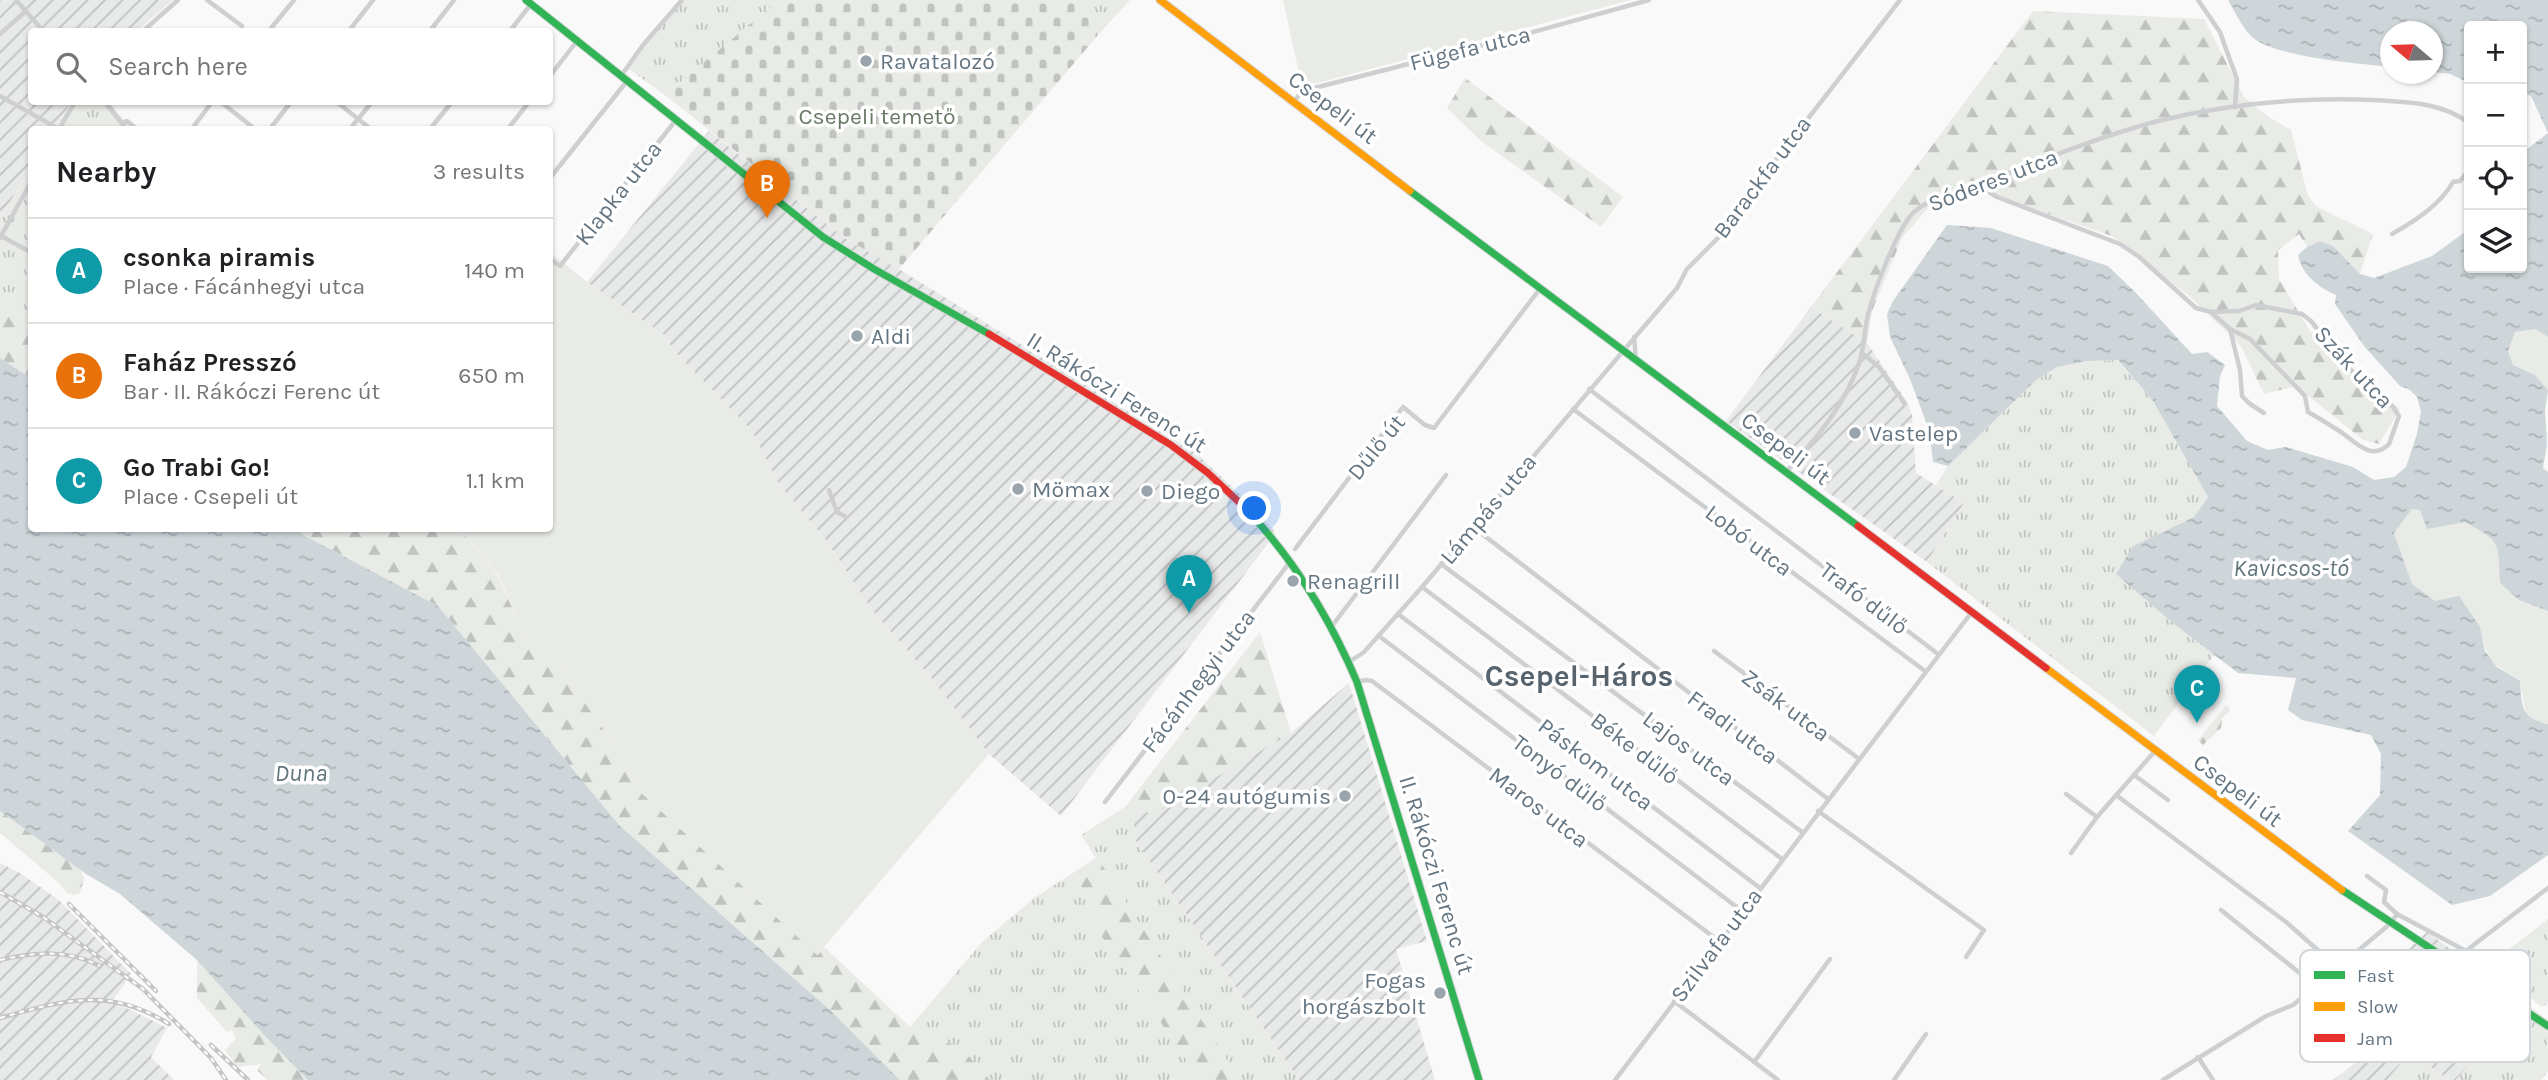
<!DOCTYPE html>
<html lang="en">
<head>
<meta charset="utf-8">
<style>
	:root { --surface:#fff; --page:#f6f6f6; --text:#202124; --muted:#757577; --line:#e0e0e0; --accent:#565c61 }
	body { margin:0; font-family:Karla,sans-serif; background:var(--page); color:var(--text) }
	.controls { position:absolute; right:21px; top:21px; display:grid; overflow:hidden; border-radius:7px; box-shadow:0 2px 5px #0004 }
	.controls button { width:63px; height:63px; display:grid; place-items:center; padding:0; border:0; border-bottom:2px solid var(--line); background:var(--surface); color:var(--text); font:35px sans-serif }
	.compass { position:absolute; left:2380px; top:21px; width:63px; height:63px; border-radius:50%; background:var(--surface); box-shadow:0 2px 5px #0004; rotate:289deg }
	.you { position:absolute; left:1255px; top:509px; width:24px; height:24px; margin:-18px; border:5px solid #fff; border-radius:50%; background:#1a73e8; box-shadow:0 0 0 10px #1a73e833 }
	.badge { display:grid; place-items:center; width:46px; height:46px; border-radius:50%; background:var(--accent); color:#fff; font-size:23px; font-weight:700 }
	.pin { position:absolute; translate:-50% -58px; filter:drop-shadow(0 2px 4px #0008) }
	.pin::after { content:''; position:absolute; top:37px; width:24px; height:21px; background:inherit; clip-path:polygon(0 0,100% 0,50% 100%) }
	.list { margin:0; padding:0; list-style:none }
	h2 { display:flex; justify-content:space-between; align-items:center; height:91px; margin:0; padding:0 28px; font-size:30px }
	h2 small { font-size:23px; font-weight:400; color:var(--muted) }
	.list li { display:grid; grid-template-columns:46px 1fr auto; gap:21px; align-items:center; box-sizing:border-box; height:105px; padding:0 28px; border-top:2px solid var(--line) }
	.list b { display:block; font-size:26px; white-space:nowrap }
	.list p { margin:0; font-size:23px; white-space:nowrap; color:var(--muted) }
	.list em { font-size:23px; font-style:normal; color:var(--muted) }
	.icon { flex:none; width:38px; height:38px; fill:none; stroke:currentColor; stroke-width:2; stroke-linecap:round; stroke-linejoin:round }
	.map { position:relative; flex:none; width:2548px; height:1080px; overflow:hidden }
	.search { position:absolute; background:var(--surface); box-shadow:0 2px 5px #0004; left:28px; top:28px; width:525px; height:77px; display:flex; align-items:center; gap:18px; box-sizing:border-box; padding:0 24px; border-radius:7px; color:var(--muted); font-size:26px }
	.panel { position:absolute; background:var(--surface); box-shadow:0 2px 5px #0004; left:28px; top:126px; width:525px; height:406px; border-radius:7px }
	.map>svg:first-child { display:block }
</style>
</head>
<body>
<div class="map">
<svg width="2548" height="1080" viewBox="0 0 2548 1080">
	<defs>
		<pattern id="industrial-furrows" width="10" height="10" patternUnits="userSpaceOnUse" patternTransform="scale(1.75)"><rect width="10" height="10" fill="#e8e9e9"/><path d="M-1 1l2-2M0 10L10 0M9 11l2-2" fill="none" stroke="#c0c1c2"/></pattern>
		<pattern id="grass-tufts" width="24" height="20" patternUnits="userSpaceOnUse" patternTransform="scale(1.75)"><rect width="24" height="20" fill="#e8ebe6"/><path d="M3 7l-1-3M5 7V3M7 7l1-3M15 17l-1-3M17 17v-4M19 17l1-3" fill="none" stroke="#c0c3c0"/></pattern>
		<pattern id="forest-firs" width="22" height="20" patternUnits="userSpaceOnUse" patternTransform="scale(1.75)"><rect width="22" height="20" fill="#e8ebe6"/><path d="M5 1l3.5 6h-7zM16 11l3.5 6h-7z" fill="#c0c3c0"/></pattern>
		<pattern id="cemetery-stones" width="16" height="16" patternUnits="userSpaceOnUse" patternTransform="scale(1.75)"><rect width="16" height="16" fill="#e8ebe6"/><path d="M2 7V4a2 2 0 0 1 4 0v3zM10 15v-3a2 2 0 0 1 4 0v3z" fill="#c0c3c0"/></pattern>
		<pattern id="water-ripples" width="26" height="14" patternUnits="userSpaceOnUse" patternTransform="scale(1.75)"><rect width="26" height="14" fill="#ced6d9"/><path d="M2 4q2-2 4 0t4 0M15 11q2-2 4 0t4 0" fill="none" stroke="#abb2b5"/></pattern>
	</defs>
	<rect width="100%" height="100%" fill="#f9f9f9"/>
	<g fill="url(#industrial-furrows)">
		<path d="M0 0H173L137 31 32 32V102H71L54 129 32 130 31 167 0 219Z"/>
		<path d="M709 131 846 239 899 269 1196 453 1252 506 1276 533 1061 816 989 754 931 678 872 610 825 539 778 483 752 431 675 352 664 335 587 282Z"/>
		<path d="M1811 307 1867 343 1906 400 1912 415 1916 473 1964 503 1927 562 1726 421Z"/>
		<path d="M1349 683 1427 941 1396 949 1435 1080H1299L1136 841 1133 817 1144 809 1291 733Z"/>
		<path d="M0 863 20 873 59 900 131 974 111 1003 129 1009 167 1028 151 1057 174 1080H0Z"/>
		<path d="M2427 932 2522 1001 2456 1080H2450L2410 1053 2387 1080H2333L2390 1036 2359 995Z"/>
	</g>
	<g fill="url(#grass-tufts)">
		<path d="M685 0H779L665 95 626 67Z"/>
		<path d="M1081 0H1130L1098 35Z"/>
		<path d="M71 102H109L132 129 54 130Z"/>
		<path d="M31 167V320L0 301V219Z"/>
		<path d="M2117 360 2153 401 2208 497 2194 517 2133 546 2174 624 2214 655 2154 736 1927 562 1964 503 1936 485 1948 466 2036 380 2057 367 2087 361Z"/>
		<path d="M1125 807 1133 817 1136 841 1299 1080H1240L1081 835Z"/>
		<path d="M1076 871 1094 925 1200 1080H990L961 1048 910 1027 983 941 1034 898Z"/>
		<path d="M2548 919V1003L2542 1007 2490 964Z"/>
		<path d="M2522 1001 2548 1020V1071L2541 1080H2456Z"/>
		<path d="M2410 1053 2450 1080H2387Z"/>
	</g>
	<g fill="url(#forest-firs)">
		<path d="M2033 11 2204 19 2244 97 2270 118 2291 130 2308 196 2317 207 2373 234 2360 274 2333 246 2320 241 2307 247 2299 234 2278 250 2279 279 2310 331 2400 409 2379 444 2363 440 2296 386 2264 394 2241 346 2189 296 2112 236 1979 190 1933 202 1902 238 1872 311 1867 343 1811 307Z"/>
		<path d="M1465 78 1623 197 1601 227 1481 141 1447 108Z"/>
		<path d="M0 301 31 320V378L0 358Z"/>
		<path d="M292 529H460L498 576 523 632 564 672 622 757 637 789 818 955 824 947 910 1027 961 1048 990 1080H900L830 1010 619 825 438 606Z"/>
		<path d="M1260 632 1291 733 1151 816 1144 809 1133 817 1125 807Z"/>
		<path d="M2226 705 2230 708 2229 712 2222 718 2221 728 2203 745 2198 740Z"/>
		<path d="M0 811 81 870 84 878 80 893 73 895 67 893 59 883 0 833Z"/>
		<path d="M1097 857 1240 1080H1200L1094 925 1076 871Z"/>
		<path d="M197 960 264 1035 308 1080H267L257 1070 261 1064 237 1067 225 1050 236 1038 232 1030 227 1032 197 998Z"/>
	</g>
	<path fill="url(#cemetery-stones)" d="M779 0H1081L1098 35 899 269 846 239 665 95Z"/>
	<g fill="#e8ebe6">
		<path d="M1283 0H1631L1302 87Z"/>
		<path d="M550 252 587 282 664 335 675 352 752 431 778 483 825 539 872 610 931 678 989 754 817 955 637 789 622 757 564 672 523 632 499 576 460 529 550 528Z"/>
		<path d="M2535 329 2548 337V390L2535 375 2513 365 2508 351 2514 332Z"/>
		<path d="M2412 509 2420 510 2427 529 2465 521C2502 542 2498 542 2500 583L2519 600 2548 611V724L2533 721 2526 715 2520 681C2492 663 2487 661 2480 627L2435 602 2412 584 2394 533Z"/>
	</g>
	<g fill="url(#water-ripples)">
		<path d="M2228 0H2548V133L2531 96 2522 93V26H2469V83L2450 74 2433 72 2432 32H2390V67C2356 63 2284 58 2256 40 2245 33 2235 12 2228 0Z"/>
		<path d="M2548 133V337L2535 329 2515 332 2508 351 2513 365 2535 375 2548 390 2545 411 2547 444 2543 468 2548 472V611L2519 600 2500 583C2498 542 2502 542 2465 522L2427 529 2420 510 2412 509 2394 533 2412 584 2435 601 2459 596 2480 627 2485 651 2497 667 2520 681C2522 706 2520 718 2548 724V855L2490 896 2452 905 2348 831 2380 795 2381 754 2371 735 2302 720 2288 710 2296 678 2238 673 2174 624 2116 574 2133 546 2194 517 2208 497 2153 401 2118 360 2087 361 2057 367 2036 380 1948 466 1933 462 1929 430 1910 379 1890 337 1887 314 1893 301 1947 225 1991 228 2108 266 2137 294 2192 354 2207 352 2225 365 2220 376 2217 406 2247 441 2268 450 2286 447 2353 467 2374 480 2394 477 2406 467 2417 434 2421 411 2417 397 2410 390 2400 386 2364 346 2335 304 2336 295C2318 287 2302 275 2298 255L2307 247 2320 241 2333 246 2360 274 2374 278 2432 256 2469 229V268H2522V153Z"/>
		<path d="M0 358 31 378 32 528 292 529 438 606 619 825 830 1010 900 1080H308L264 1035 197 960 120 894 86 874 0 811Z"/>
	</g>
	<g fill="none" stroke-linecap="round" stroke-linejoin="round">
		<g stroke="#d5d6d7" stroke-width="9">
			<g id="fast">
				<path d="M526 0 823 237 874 269 989 334"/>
				<path d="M1410 191 1858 526"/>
				<path d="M1242 505C1292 556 1329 616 1357 682L1479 1080"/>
				<path d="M2342 890 2548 1026"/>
			</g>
		</g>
		<g stroke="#d5d6d7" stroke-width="9">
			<g id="slow">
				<path d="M1160 0 1410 191"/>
				<path d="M2046 668 2342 890"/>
			</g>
		</g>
		<g stroke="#d5d6d7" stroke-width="9">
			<g id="jam">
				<path d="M989 334 1171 445 1208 473 1242 505"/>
				<path d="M1858 526 2046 668"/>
			</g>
		</g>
		<g stroke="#cecfd0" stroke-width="4.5">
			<path d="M16 0 44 32"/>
			<path d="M207 0 242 26"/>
			<path d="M2198 0 2220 32 2226 49 2237 79 2235 107"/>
			<path d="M142 32 178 0"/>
			<path d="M268 32 294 0"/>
			<path d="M348 32 373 0"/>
			<path d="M429 32 454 0"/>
			<path d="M509 32 531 4"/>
			<path d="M0 34 26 11"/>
			<path d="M550 76 577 41"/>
			<path d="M621 76 643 45 682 0"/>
			<path d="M0 96 59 129"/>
			<path d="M105 102 127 130"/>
			<path d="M221 102 256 130"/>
			<path d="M337 102 372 130"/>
			<path d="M1294 102 1301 92 1310 89 1515 37 1649 0"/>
			<path d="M122 123 127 121 138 130"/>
			<path d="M59 129 75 102"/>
			<path d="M191 130 212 102"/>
			<path d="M269 130 291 102"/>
			<path d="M349 130 372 102"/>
			<path d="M429 130 452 102"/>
			<path d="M507 130 529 102"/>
			<path d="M550 178 627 81"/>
			<path d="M1979 186 1997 197 2120 244 2138 256 2196 308 2211 312 2230 329 2250 339 2305 396 2308 412C2319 418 2330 425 2341 432 2355 442 2372 462 2389 444L2399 416 2393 407 2371 390 2345 364 2311 321 2302 314 2256 305 2239 311 2211 312"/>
			<path d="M2392 234C2415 221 2440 205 2453 182L2460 181 2469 170"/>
			<path d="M1 236 32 253"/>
			<path d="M0 238 32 180"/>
			<path d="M550 259 560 266 676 120"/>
			<path d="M2230 329 2240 370 2242 396 2250 404 2264 413"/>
			<path d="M1634 337 1636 360"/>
			<path d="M1862 353 1879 367 1905 404"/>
			<path d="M1589 389 1938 654"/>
			<path d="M1573 409 1925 671"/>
			<path d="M1786 472C1815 440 1846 404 1859 363 1865 346 1864 328 1869 311 1875 288 1897 231 1912 214 1929 196 1966 190 1989 181 2044 159 2101 136 2158 121 2227 104 2302 97 2373 100 2406 102 2442 102 2469 123"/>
			<path d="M829 490 837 512 846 517"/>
			<path d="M1473 527 1828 799"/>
			<path d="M1295 549 1403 407 1425 425 1434 428 1539 290"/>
			<path d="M1441 564 1802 832"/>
			<path d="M1422 587 1782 859"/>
			<path d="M1398 614 1760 888"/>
			<path d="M1332 626 1446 475"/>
			<path d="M1379 636 1742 911"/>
			<path d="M1714 651 1858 758"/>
			<path d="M1349 662 1364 652 1422 587 1677 288 1687 269 1721 235 1727 223 1900 0"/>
			<path d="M1357 682 1366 680 1372 681 1719 941"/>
			<path d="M2134 775 2168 800"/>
			<path d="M2066 794 2097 817"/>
			<path d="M2116 795 2286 922 2338 968"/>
			<path d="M1105 802 1290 562"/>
			<path d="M1818 811 1984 930 1966 957"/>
			<path d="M2071 853 2097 817 2155 751"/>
			<path d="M2367 876 2386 890 2384 902 2397 914"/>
			<path d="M2221 910 2316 986"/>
			<path d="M2457 966 2466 951 2480 940 2548 888"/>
			<path d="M1674 1001 1778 1080"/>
			<path d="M2198 1057 2213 1080"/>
			<path d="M1754 1062 1830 959"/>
			<path d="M1615 1080 1971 613"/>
			<path d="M1894 1080 1926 1034"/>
			<path d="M2163 1080 2266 1016 2293 1005 2391 923 2397 914 2466 951"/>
		</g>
		<use href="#fast" stroke="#30b455" stroke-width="7"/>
		<use href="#slow" stroke="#ff9f0a" stroke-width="7"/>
		<use href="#jam" stroke="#e5322d" stroke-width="7"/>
		<g stroke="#c3c5c6" stroke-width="4.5">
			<g id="rail">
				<path d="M0 892 43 917 143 989 211 1058 226 1080"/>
				<path d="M69 904 156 991"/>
				<path d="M0 960C36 952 67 949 100 966"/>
				<path d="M0 1018C64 1000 109 986 169 1024"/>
				<path d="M211 1045 248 1080"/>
			</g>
		</g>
		<use href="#rail" stroke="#fff" stroke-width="2" stroke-dasharray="5" stroke-linecap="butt"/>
	</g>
	<g fill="#99a4ac" stroke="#fff" stroke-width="2.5">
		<circle cx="866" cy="61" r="7"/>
		<circle cx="857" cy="336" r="7"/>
		<circle cx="1855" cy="433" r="7"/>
		<circle cx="1018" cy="489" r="7"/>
		<circle cx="1147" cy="491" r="7"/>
		<circle cx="1293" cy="581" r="7"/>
		<circle cx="1345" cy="796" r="7"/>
		<circle cx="1440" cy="993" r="7"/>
	</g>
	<g text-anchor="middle" stroke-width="7" stroke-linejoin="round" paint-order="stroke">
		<g font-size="23" fill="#657683" stroke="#fff">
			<text transform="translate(1470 48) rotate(-14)" y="8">Fügefa utca</text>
			<text transform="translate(1333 107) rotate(37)" y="8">Csepeli út</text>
			<text transform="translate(1762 177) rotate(-53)" y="8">Barackfa utca</text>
			<text transform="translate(1993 180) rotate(-21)" y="8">Sóderes utca</text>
			<text transform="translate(618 193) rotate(-52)" y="8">Klapka utca</text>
			<text transform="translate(2354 367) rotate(47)" y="8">Szák utca</text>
			<text transform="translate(1117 392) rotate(32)" y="8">II. Rákóczi Ferenc út</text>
			<text transform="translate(1376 447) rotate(-51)" y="8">Dűlő út</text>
			<text transform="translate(1786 448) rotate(37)" y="8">Csepeli út</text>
			<text transform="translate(1488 509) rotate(-50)" y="8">Lámpás utca</text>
			<text transform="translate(1749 540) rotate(37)" y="8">Lobó utca</text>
			<text transform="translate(1864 598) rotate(37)" y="8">Trafó dűlő</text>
			<text transform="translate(1198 681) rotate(-53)" y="8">Fácánhegyi utca</text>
			<text transform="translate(1786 705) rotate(37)" y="8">Zsák utca</text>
			<text transform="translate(1733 727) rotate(37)" y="8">Fradi utca</text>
			<text transform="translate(1635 748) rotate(37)" y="8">Béke dűlő</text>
			<text transform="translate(1689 748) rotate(37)" y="8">Lajos utca</text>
			<text transform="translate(1596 764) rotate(37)" y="8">Páskom utca</text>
			<text transform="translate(1560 773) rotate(37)" y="8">Tonyó dűlő</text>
			<text transform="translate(2238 790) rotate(37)" y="8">Csepeli út</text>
			<text transform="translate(1539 807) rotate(37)" y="8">Maros utca</text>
			<text transform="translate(1437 875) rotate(73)" y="8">II. Rákóczi Ferenc út</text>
			<text transform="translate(1716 945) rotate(-53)" y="8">Szilvafa utca</text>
		</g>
		<g font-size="23" fill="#657683" stroke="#fff" text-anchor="start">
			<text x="880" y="69">Ravatalozó</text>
			<text x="871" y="344">Aldi</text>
			<text x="1869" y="441">Vastelep</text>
			<text x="1032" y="497">Mömax</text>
			<text x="1161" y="499">Diego</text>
			<text x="1307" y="589">Renagrill</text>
			<text x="1331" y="804" text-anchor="end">0-24 autógumis</text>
			<text x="1426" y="988" text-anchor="end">Fogas<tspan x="1426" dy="26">horgászbolt</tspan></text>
		</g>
		<g font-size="23" fill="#687a64" stroke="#fff">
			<text x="877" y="124">Csepeli temető</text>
		</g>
		<g font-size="24" font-style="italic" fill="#60757c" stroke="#fff">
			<text x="2291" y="576">Kavicsos-tó</text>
			<text x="301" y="781">Duna</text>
		</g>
		<g font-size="30" font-weight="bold" fill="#57646e" stroke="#fff">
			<text x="1579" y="686">Csepel-Háros</text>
		</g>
	</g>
	<rect x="2300" y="950" width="230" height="112" rx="10" fill="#fff" stroke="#d1d6da" stroke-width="2"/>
	<rect x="2314" y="971" width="31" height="8" fill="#30b455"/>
	<rect x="2314" y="1002" width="31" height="9" fill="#ff9f0a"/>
	<rect x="2314" y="1034" width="31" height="8" fill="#e5322d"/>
	<g font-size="19" fill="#657683">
		<text x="2357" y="982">Fast</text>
		<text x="2357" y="1013">Slow</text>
		<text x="2357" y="1045">Jam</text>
	</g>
</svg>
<div class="controls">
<button>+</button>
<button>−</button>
<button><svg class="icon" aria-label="locate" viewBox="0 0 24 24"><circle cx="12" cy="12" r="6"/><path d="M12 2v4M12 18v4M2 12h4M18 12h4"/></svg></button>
<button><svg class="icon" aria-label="layers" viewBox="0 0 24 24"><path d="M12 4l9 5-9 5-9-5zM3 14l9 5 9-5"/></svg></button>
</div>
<svg class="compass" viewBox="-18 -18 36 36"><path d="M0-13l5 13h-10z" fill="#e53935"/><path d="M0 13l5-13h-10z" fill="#757577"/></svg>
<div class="you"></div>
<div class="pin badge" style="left:1189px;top:613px;background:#0f9aa8">A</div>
<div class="pin badge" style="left:767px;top:218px;background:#e8710a">B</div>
<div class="pin badge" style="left:2197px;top:723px;background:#0f9aa8">C</div>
<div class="search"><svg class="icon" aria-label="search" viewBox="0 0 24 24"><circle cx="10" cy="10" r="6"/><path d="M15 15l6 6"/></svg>Search here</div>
<section class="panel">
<h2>Nearby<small>3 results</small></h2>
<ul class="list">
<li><span class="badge" style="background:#0f9aa8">A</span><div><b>csonka piramis</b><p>Place · Fácánhegyi utca</p></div><em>140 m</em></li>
<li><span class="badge" style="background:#e8710a">B</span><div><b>Faház Presszó</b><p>Bar · II. Rákóczi Ferenc út</p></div><em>650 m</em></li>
<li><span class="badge" style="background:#0f9aa8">C</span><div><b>Go Trabi Go!</b><p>Place · Csepeli út</p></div><em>1.1 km</em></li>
</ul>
</section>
</div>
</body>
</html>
